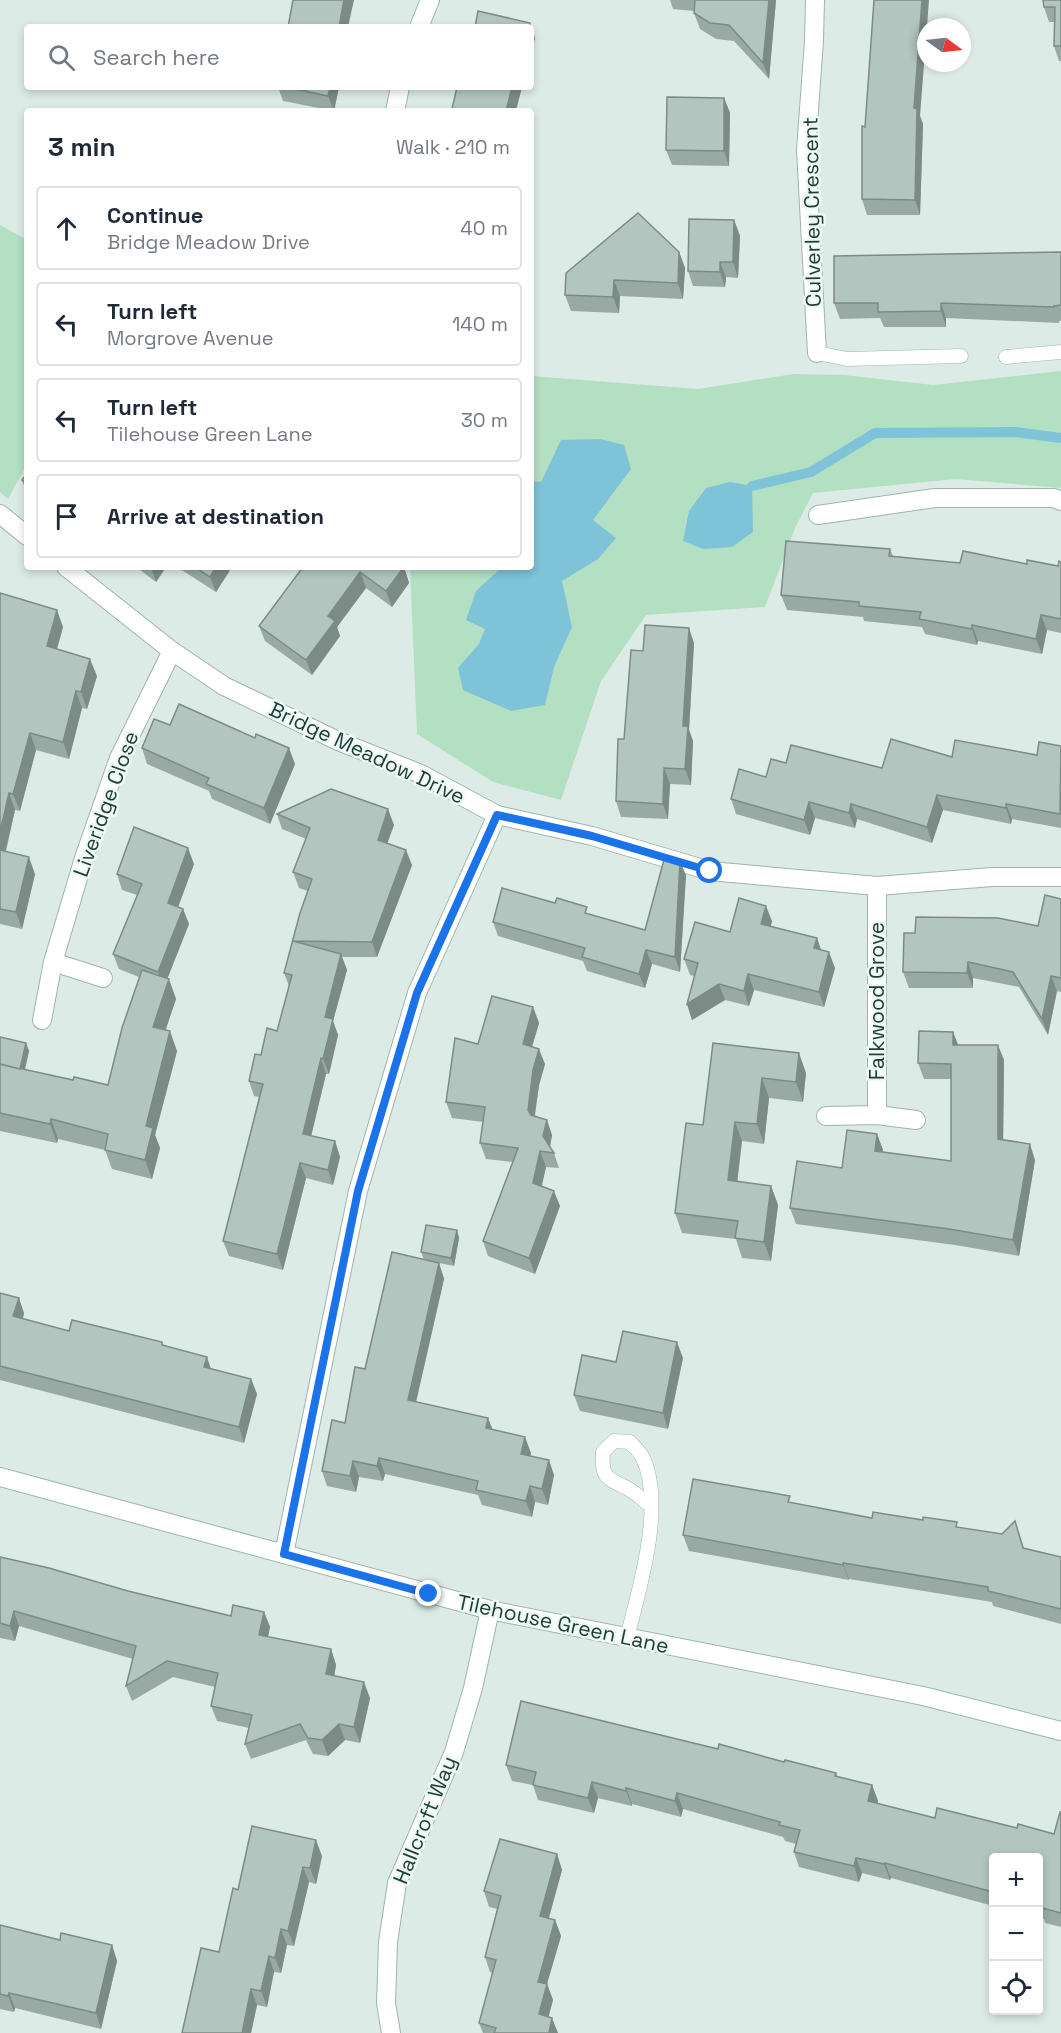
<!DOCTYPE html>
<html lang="en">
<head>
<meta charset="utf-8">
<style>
	:root { --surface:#fff; --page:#f6f6f7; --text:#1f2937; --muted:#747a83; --line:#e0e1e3 }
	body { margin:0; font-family:"Space Grotesk",sans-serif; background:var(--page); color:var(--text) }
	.controls { position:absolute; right:18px; bottom:18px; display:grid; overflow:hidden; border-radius:6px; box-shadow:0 3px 9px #0003 }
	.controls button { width:54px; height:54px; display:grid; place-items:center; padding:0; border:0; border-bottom:2px solid var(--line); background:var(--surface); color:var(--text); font:30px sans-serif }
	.compass { position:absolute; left:917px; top:18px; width:54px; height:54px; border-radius:50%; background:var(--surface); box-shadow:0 3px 9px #0003; rotate:105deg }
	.stop { position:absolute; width:18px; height:18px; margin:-14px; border:4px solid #1a73e8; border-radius:50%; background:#fff }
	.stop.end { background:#1a73e8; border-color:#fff; box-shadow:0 2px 6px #0008 }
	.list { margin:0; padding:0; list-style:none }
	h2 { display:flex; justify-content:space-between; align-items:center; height:78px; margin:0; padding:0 24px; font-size:26px }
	h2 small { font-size:20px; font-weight:400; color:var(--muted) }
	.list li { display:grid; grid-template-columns:39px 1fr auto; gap:18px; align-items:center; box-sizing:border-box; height:84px; margin:0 12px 12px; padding:0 12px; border:2px solid var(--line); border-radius:6px }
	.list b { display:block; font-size:22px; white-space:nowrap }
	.list p { margin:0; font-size:20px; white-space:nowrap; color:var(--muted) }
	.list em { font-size:20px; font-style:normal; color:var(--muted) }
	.icon { flex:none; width:33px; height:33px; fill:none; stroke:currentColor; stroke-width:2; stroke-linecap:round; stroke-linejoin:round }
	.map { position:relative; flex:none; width:1061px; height:2033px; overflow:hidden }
	.search { position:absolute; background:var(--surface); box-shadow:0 3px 9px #0003; left:24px; top:24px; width:510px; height:66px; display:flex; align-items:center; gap:15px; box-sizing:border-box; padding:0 21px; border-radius:6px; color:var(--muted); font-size:22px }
	.panel { position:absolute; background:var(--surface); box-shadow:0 3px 9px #0003; left:24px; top:108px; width:510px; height:462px; border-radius:6px }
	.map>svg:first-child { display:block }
</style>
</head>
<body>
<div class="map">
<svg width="1061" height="2033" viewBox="0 0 1061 2033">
	<rect width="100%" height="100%" fill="#ddebe6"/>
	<g fill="#b3dfc3">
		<path d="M0 225 27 240V464L8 499 0 492Z"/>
		<path d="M1061 371V488L956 479 813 493 795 528 765 607 646 615 601 681 561 800 493 782 417 734 410 567H531V376L698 389 793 374 844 375 933 385Z"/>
	</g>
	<g fill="#7ec3d8">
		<path d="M600 439 624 445 631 469 593 520 616 538 598 559 562 581 572 627 554 667 545 705 511 711 463 690 458 668 479 644 485 629 466 620 476 591 502 567H531V481L541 482 561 440Z"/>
		<path d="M730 482 752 486 753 532 732 547 703 549 683 541 689 511 706 488Z"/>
	</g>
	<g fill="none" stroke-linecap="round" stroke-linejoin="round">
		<path stroke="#7ec3d8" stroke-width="10" d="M752 486 811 472 875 433 1015 432 1061 438"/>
		<g stroke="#a0b3ae" stroke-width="15">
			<g id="service">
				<path d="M817 353 847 359 961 356"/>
				<path d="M1006 357 1061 352"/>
				<path d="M627 1638C639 1589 666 1504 642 1456 639 1451 633 1446 630 1442L614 1441 603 1452C601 1477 606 1478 627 1488 636 1493 643 1500 651 1506"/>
			</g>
		</g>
		<g stroke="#a0b3ae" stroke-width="20">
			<g id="minor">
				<path d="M815 0 814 41 806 150 817 353"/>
				<path d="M419 27 430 0"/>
				<path d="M395 111 400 87"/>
				<path d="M0 514 27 536"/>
				<path d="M818 515 935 498H1054L1061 501"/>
				<path d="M66 567 172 651 224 686 338 741 421 774 497 815 592 836 710 871 877 886 992 877H1061"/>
				<path d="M53 962 103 978"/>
				<path d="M42 1020 53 962 84 858 119 758 172 651"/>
				<path d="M877 1115V886"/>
				<path d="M826 1116 877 1115 916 1120"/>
				<path d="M284 1554 358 1191 417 993 497 815"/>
				<path d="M391 2033 386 2003 388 1942 397 1883 454 1752 473 1688 490 1610"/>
			</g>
		</g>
		<g stroke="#a0b3ae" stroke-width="20">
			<path id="tertiary" d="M0 1477 490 1610 923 1696 1061 1731"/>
		</g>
		<use href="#service" stroke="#fff" stroke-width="14"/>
		<use href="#minor" stroke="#fff" stroke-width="18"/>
		<use href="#tertiary" stroke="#fff" stroke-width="18"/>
	</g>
	<g fill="#99aaa4">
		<path d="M670 0H776L769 79 734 41 716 39 700 29 694 13V11L673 9Z"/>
		<path d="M1061 0V61H1059L1054 46V22H1049L1044 7Z"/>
		<path d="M278 87H339L334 111 283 101Z"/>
		<path d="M724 98 730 113 729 166 672 165 666 150Z"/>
		<path d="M920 116 923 124 920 215H867L862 199 865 127Z"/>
		<path d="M734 220 740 236 738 278 726 277 725 287 693 286 688 271Z"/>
		<path d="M679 252 685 268 683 299 620 296 619 313 571 311 565 295Z"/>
		<path d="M1061 252V321H1059V323L946 318V327H884L880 318 840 319 834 303Z"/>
		<path d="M27 473V495L22 480Z"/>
		<path d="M890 549 893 556 960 563 1027 564 1058 566 1061 562V633L1047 630 1042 654 978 641 977 645 925 634 922 627 864 621 863 617 787 610 781 595Z"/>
		<path d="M136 567H166L156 582Z"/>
		<path d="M177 567H232L216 592Z"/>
		<path d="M303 567H404L409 583 392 607 366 588 337 627 340 636 312 675 265 641 259 626Z"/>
		<path d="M0 593 63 627 57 649 97 676 87 709 82 708 69 759 36 750 20 811 15 810 6 851 35 874 22 929 0 924Z"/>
		<path d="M694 643 689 730 693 741 691 785 670 784 668 819 621 817 616 801 624 739 643 651Z"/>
		<path d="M170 725 295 764 270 824 212 799 209 791 147 764 142 748Z"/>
		<path d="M1061 746V828L1012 819 1011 824 943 810 932 843 857 819 855 828 815 818 810 835 736 814 731 799 766 777 786 763 882 768 952 757 1037 755Z"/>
		<path d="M277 814 394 825 387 843 412 865 377 957H342L347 970 333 1021 338 1035 329 1074H326L311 1136 335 1141 340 1157 333 1185 306 1178 283 1270 229 1256 223 1241 259 1097 254 1096 249 1081 261 1055 277 1031 289 986 284 973 308 891 299 888 293 872 306 839 282 829Z"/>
		<path d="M194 864 178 907 183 909 189 924 167 979 176 999 165 1030 177 1051 155 1135 160 1148 152 1179 112 1169 105 1150 58 1139 57 1143 0 1131V1037L26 1043 29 1051 25 1070 73 1080 108 1085 139 977 119 969 113 954 137 895 122 890 117 874Z"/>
		<path d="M686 875 680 972 652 964 645 988 587 971 583 961 498 936 493 922 589 914 645 930Z"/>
		<path d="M1061 899V992L1057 991 1048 1035 1019 987 973 978V988H909L903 972 915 933 1038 926Z"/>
		<path d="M772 921 771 926 817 938 821 950 835 968 824 1007 754 990 749 1006 725 1000 692 1020 687 1004 694 976 690 975 684 959 730 932Z"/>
		<path d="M533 1007 539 1023 532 1047 545 1064 539 1085 535 1116 552 1135 550 1147 554 1153 559 1168 546 1167 541 1186 560 1206 535 1274 488 1256 483 1241 513 1162 486 1159 480 1143 483 1122 452 1118 446 1102Z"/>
		<path d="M953 1032 958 1045 1004 1060 1003 1140 1035 1160 1019 1256 955 1245 796 1224 790 1208 842 1168 877 1134 883 1150V1152L951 1161V1079H924L918 1063Z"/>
		<path d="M713 1043 806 1073 803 1102 769 1098 764 1144 742 1141 737 1182 771 1186 778 1205 771 1261 742 1258 736 1239 682 1233 675 1213 703 1125Z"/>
		<path d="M457 1230 459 1238 454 1266 439 1263 444 1279 416 1402 493 1430 531 1453 530 1456 554 1475 548 1505 535 1502 532 1517 482 1505 478 1495 385 1474 383 1481 359 1477 356 1492 327 1486 322 1471 345 1423 365 1369 424 1260 421 1252Z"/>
		<path d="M0 1293 24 1313 23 1319 69 1331 162 1342 164 1346 211 1369 251 1379 257 1394 244 1443 0 1380Z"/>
		<path d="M683 1358 668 1429 580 1411 574 1395 616 1362Z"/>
		<path d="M792 1503 872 1518 959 1528 1002 1534 1015 1521 1024 1548 1061 1557V1624L993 1606 992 1602 849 1579V1580L689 1551 683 1535Z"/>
		<path d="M0 1557 128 1591 231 1616 264 1612 270 1627 268 1637 331 1649 336 1665 334 1676 370 1698 360 1743 345 1740 328 1756 313 1754 306 1740 251 1759 245 1744 249 1728 217 1721 211 1706 215 1687 173 1677 132 1701 126 1686 133 1659 19 1626 15 1641 0 1638Z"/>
		<path d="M718 1749 836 1773 838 1777 872 1785 878 1801 877 1803 935 1818 1054 1834 1061 1812V1927L1045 1923 1044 1919 1038 1918V1857H993V1906L891 1878 890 1880 862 1873 859 1882 799 1867 794 1852 796 1844 785 1841 783 1837 683 1809 681 1817 632 1804V1806L598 1798 594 1813 538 1800 533 1785 512 1781 506 1765Z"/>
		<path d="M557 1854 562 1870 549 1918 555 1920 561 1936 547 1984 553 2000 548 2017 558 2033H483L479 2023 493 1973 490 1972 485 1957 497 1909 489 1907 484 1891Z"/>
		<path d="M322 1856 316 1884 309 1882 294 1946 287 1945 281 1973 274 1972 267 2007 257 2005 251 2033H182L219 1952 238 1890Z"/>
		<path d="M0 1925 60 1940 112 1945 117 1961 101 2029 15 2008 14 2012 0 2009Z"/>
	</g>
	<g fill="#7d8b86">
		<path d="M344 0H354L348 27H339Z"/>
		<path d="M769 0H776L769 79 763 63Z"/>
		<path d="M922 0H929L920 116 923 124 920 215 915 200 914 108Z"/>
		<path d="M530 23 535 38 531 58V27H529Z"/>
		<path d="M330 87H339L334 111 328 96Z"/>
		<path d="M512 87H522L516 111H506Z"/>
		<path d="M724 98 730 113 729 166 724 151Z"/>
		<path d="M734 220 740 236 738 278 733 262Z"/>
		<path d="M679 252 685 268 683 299 678 283Z"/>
		<path d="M720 262 726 277 725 287 720 272Z"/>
		<path d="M614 280 620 296 619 313 613 297Z"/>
		<path d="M941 303 946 318V327L941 311Z"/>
		<path d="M151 567H166L156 582Z"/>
		<path d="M216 567H232L216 592 210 577Z"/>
		<path d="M404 567 409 583 392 607 386 591Z"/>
		<path d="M360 572 366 588 337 627 340 636 312 675 306 660 328 616Z"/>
		<path d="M57 610 63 627 53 663 47 646Z"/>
		<path d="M1041 615 1047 630 1042 654 1036 639Z"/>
		<path d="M972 625 978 641 977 645 972 629Z"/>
		<path d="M689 628 694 643 689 730 693 741 691 785 685 769 683 726Z"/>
		<path d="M90 659 97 676 87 709 81 692Z"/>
		<path d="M76 691 82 708 69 759 63 742Z"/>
		<path d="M30 733 36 750 20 811 13 794Z"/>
		<path d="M289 748 295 764 270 824 264 808Z"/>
		<path d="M664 768 670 784 668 819 663 804Z"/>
		<path d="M9 793 15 810 2 866 0 859V832Z"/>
		<path d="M937 795 943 810 932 843 927 827Z"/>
		<path d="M809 802 815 818 810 835 804 820Z"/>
		<path d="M851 804 857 819 855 828 849 813Z"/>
		<path d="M1006 804 1012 819 1011 824 1006 808Z"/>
		<path d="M388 809 394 825 383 855 378 840Z"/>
		<path d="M188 848 194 864 174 918 168 903Z"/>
		<path d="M406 850 412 865 377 957 372 942Z"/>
		<path d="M29 857 35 874 22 929 16 912Z"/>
		<path d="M680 861 686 875 680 972 675 957Z"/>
		<path d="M766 906 772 921 767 940 761 924Z"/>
		<path d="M183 909 189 924 164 987 158 972Z"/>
		<path d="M817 938 822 953 814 948Z"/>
		<path d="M646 950 652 964 645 988 639 974Z"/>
		<path d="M829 952 835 968 824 1007 819 992Z"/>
		<path d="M341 954 347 970 333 1021 338 1035 329 1074 323 1059 325 1017Z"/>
		<path d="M968 962 973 978V988L967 973Z"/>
		<path d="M748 974 754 990 749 1006 744 991Z"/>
		<path d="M1051 976 1057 991 1048 1035 1042 1019Z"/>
		<path d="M169 979 176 999 160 1047 153 1027Z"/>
		<path d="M719 984 725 1000 692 1020 687 1004Z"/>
		<path d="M533 1007 539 1023 528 1060 523 1044Z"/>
		<path d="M170 1031 177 1051 155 1135 160 1148 152 1179 145 1160 146 1126Z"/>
		<path d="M953 1032 959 1047 953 1045Z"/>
		<path d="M26 1043 29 1051 22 1080 19 1072Z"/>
		<path d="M998 1045 1004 1060 1003 1154 998 1139Z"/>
		<path d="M539 1049 545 1064 539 1085 533 1126 528 1110 533 1070Z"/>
		<path d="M799 1053 806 1073 803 1102 796 1082Z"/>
		<path d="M321 1058 326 1074 308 1149 303 1134Z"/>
		<path d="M762 1078 769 1098 764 1144 757 1124Z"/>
		<path d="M51 1119 58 1139 57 1143 50 1124Z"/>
		<path d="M547 1120 552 1135 549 1151 543 1136Z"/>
		<path d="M735 1122 742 1141 735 1200 728 1180Z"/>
		<path d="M877 1134 883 1150 880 1166 875 1151Z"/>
		<path d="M335 1141 340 1157 333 1185 328 1170Z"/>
		<path d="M1030 1144 1035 1160 1019 1256 1013 1240Z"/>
		<path d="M540 1151 546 1167 539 1199 533 1183Z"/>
		<path d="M300 1163 306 1178 283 1270 277 1254Z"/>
		<path d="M771 1186 778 1205 771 1261 764 1242Z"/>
		<path d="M554 1191 560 1206 535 1274 529 1258Z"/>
		<path d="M457 1230 459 1238 454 1266 451 1258Z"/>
		<path d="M439 1263 444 1279 413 1415 408 1400Z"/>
		<path d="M19 1298 24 1313 19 1332 13 1316Z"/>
		<path d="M677 1342 683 1358 668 1429 663 1413Z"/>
		<path d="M207 1357 212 1372 204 1367Z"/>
		<path d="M251 1379 257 1394 244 1443 239 1427Z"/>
		<path d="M488 1418 494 1433 486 1428Z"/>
		<path d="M525 1437 531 1453 527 1469 521 1454Z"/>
		<path d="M379 1458 385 1474 383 1481 377 1466Z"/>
		<path d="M549 1460 554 1475 548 1505 542 1489Z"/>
		<path d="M353 1461 359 1477 356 1492 350 1476Z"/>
		<path d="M530 1486 535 1502 532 1517 526 1501Z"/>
		<path d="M843 1563 849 1579V1580L843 1565Z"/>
		<path d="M14 1611 19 1626 15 1641 10 1626Z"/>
		<path d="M264 1612 270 1627 265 1650 259 1635Z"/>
		<path d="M331 1649 336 1665 332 1690 326 1674Z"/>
		<path d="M364 1682 370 1698 360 1743 354 1727Z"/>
		<path d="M339 1724 345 1740 328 1756 322 1740Z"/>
		<path d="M592 1782 598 1798 594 1813 588 1798Z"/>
		<path d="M872 1785 878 1801 874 1816 868 1801Z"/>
		<path d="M626 1788 632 1804V1806L626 1791Z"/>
		<path d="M677 1793 683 1809 681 1817 675 1801Z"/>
		<path d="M316 1840 322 1856 316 1884 310 1868Z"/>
		<path d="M557 1854 562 1870 545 1931 540 1916Z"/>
		<path d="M856 1858 862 1873 859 1882 854 1866Z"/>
		<path d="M885 1863 891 1878 890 1880 884 1864Z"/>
		<path d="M303 1867 309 1882 294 1946 288 1931Z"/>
		<path d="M555 1920 561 1936 543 1997 538 1982Z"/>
		<path d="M281 1929 287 1945 281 1973 275 1958Z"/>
		<path d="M112 1945 117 1961 101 2029 96 2013Z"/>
		<path d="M269 1956 274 1972 267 2007 261 1991Z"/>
		<path d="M547 1984 553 2000 545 2030 539 2014Z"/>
		<path d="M251 1989 257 2005 251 2033H242Z"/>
		<path d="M9 1993 15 2008 14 2012 8 1996Z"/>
		<path d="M552 2018 558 2033H549Z"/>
	</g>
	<g fill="#b2c6bf" stroke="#7d8b86" stroke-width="1.5">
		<path d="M293 0H344L339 27H288Z"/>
		<path d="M695 0H769L763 63 729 25 710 23 694 13Z"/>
		<path d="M874 0H922L914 108 917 109 915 200 862 199V126L865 127Z"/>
		<path d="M1043 0H1061V46H1054L1055 7H1044Z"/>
		<path d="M478 11 530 23 529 27H475Z"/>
		<path d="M286 87H330L328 96Z"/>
		<path d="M457 87H512L506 111H457V110L452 109Z"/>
		<path d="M667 97 724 98V151L666 150Z"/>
		<path d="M638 213 679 252 678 283 614 280 613 297 565 295 566 273Z"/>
		<path d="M689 219 734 220 733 262H720V272L688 271Z"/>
		<path d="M1061 252V305L1054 306V307L941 303V311L878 312V303H834V256Z"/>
		<path d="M27 473V484L22 480Z"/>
		<path d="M786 541 890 549 889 556 960 563 963 551 1027 564V560L1058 566 1059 561 1061 562V619L1041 615 1036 639 972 625V629L919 619 921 612 859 606V602L781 595Z"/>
		<path d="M195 567H216L210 577Z"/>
		<path d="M303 567H404L386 591 360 572 328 616 335 621 306 660 259 626Z"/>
		<path d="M0 593 57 610 47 646 90 659 81 692 76 691 63 742 30 733 13 794 9 793 0 832Z"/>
		<path d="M645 625 689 628 683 726H688L685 769 664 768 663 804 616 801 618 739H624L631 650 643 651Z"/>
		<path d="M179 704 255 738 256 734 289 748 264 808 206 784 209 778 142 748 154 719 170 725Z"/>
		<path d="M891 739 952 757 955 740 1037 755 1039 742 1061 746 1060 814 1006 804V808L937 795 927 827 851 804 849 813 809 802 804 820 731 799 739 769 766 777 771 759 786 763 791 745 882 768Z"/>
		<path d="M331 789 388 809 378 840 406 850 372 942 293 941 341 954 325 1017 333 1019 323 1059 321 1058 303 1134 335 1141 328 1170 300 1163 277 1254 223 1241 263 1084 249 1081 255 1054 261 1055 267 1028 277 1031 292 975 284 973 300 913 312 879 293 872 310 828 277 814Z"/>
		<path d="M134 827 188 848 168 903 183 909 158 972 113 954 142 884 117 874Z"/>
		<path d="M0 850 29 857 16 912 0 909Z"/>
		<path d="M665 856 680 861 675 957 646 950 639 974 582 957 585 948 493 922 502 888 555 903 557 898 587 907 585 913 645 930Z"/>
		<path d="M1045 895 1061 899V978L1051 976 1042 1019 1013 972 968 962 967 973 903 972 904 933H915L916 917 998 918 1038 926Z"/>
		<path d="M739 898 766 906 761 924 817 938 814 948 829 952 819 992 748 974 744 991 719 984 687 1004 698 963 684 959 695 922 730 932Z"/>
		<path d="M142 970 169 979 153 1027 170 1031 146 1126 153 1128 145 1160 105 1150 108 1134 51 1119 50 1124 0 1113V1064L73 1080 74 1077 108 1085 122 1028Z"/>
		<path d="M492 996 533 1007 523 1044 539 1049 533 1070 528 1110 531 1115 547 1120 543 1136 554 1153 540 1151 533 1183 554 1191 529 1258 483 1241 518 1148 480 1143 485 1107 446 1102 455 1038 478 1044Z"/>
		<path d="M919 1031 953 1032V1045H998V1139L1030 1144 1013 1240 949 1229 790 1208 797 1161 842 1168 847 1130 877 1134 875 1151 951 1161V1064L918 1063Z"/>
		<path d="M0 1037 26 1043 20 1069 0 1064Z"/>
		<path d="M713 1043 799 1053 796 1082 762 1078 757 1124 735 1122 728 1180 771 1186 764 1242 735 1238 738 1221 675 1213 686 1123 703 1125Z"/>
		<path d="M426 1225 457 1230 451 1258 421 1252Z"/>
		<path d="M392 1252 439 1263 408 1400 488 1418 486 1428 525 1437 521 1454 549 1460 542 1489 530 1486 526 1501 476 1490 478 1481 379 1458 377 1466 353 1461 350 1476 322 1471 332 1420 345 1423 355 1367 365 1369Z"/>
		<path d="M0 1293 19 1298 13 1316 69 1331 72 1320 162 1342V1345L207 1357 204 1367 251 1379 239 1427 0 1366Z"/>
		<path d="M623 1331 677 1342 663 1413 574 1395 582 1355 616 1362Z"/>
		<path d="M693 1479 790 1496 788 1502 872 1518 873 1512 923 1520V1517L957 1522 956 1527 1002 1534 1015 1521 1023 1548 1061 1557V1609L988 1591V1587L843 1563V1565L683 1535Z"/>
		<path d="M0 1557 49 1568 128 1591 231 1616 233 1605 264 1612 259 1635 331 1649 326 1674 364 1682 354 1727 339 1724 322 1740 308 1738 300 1724 245 1744 252 1715 211 1706 218 1673 167 1661 126 1686 136 1646 14 1611 10 1626 0 1623Z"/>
		<path d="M521 1701 718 1749 719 1744 784 1762 785 1760 836 1773 835 1776 872 1785 868 1801 935 1818 937 1808 1017 1828 1018 1824 1054 1834 1060 1812H1061V1913L1039 1907 1040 1904H1038V1857H993V1892L885 1863 884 1864 856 1858 854 1866 794 1852 800 1830 779 1825 780 1822 677 1793 675 1801 626 1788V1791L592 1782 588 1798 533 1785 536 1772 506 1765Z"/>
		<path d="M252 1826 316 1840 310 1868 303 1867 288 1931 281 1929 275 1958 269 1956 261 1991 251 1989 242 2033H182L201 1948 219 1952 233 1888 238 1890Z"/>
		<path d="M500 1839 557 1854 540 1916 555 1920 538 1982 547 1984 539 2014 552 2018 549 2033H494L496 2028 479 2023 496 1960 485 1957 501 1896 484 1891Z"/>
		<path d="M0 1925 60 1940 61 1933 112 1945 96 2013 9 1993 8 1996 0 1994Z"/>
	</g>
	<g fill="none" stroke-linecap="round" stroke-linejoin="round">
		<path stroke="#1a73e8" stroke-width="8" d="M429 1594 284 1554 358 1191 417 993 497 815 592 836 710 871"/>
	</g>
	<g text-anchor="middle" stroke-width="5" stroke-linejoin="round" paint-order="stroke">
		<g font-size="21" fill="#1d3c36" stroke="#eef8f4">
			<text transform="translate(812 212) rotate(-91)" y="7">Culverley Crescent</text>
			<text transform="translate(367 753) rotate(25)" y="7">Bridge Meadow Drive</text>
			<text transform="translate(106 804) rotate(-70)" y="7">Liveridge Close</text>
			<text transform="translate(877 1001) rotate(-90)" y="7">Falkwood Grove</text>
			<text transform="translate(563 1624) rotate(12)" y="7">Tilehouse Green Lane</text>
			<text transform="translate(425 1820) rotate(-68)" y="7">Hallcroft Way</text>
		</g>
	</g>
</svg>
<div class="controls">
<button>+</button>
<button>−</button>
<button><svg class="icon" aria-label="locate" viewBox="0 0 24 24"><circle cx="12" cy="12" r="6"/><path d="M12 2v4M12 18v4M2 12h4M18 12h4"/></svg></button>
</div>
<svg class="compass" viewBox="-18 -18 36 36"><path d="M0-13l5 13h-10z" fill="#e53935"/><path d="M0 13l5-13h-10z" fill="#747a83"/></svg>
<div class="stop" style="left:710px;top:871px"></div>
<div class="stop end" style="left:429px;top:1594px"></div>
<div class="search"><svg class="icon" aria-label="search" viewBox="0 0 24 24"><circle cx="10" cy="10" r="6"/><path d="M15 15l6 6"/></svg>Search here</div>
<section class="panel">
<h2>3 min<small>Walk · 210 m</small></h2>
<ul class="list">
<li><svg class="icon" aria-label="ahead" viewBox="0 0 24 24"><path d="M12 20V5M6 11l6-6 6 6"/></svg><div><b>Continue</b><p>Bridge Meadow Drive</p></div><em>40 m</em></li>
<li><svg class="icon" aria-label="left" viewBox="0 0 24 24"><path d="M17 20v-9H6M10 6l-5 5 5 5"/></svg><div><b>Turn left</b><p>Morgrove Avenue</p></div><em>140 m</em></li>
<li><svg class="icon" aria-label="left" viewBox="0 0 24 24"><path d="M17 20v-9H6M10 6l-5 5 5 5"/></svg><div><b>Turn left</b><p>Tilehouse Green Lane</p></div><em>30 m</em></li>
<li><svg class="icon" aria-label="arrive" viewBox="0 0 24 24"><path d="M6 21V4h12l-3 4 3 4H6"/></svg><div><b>Arrive at destination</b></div></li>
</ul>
</section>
</div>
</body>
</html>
